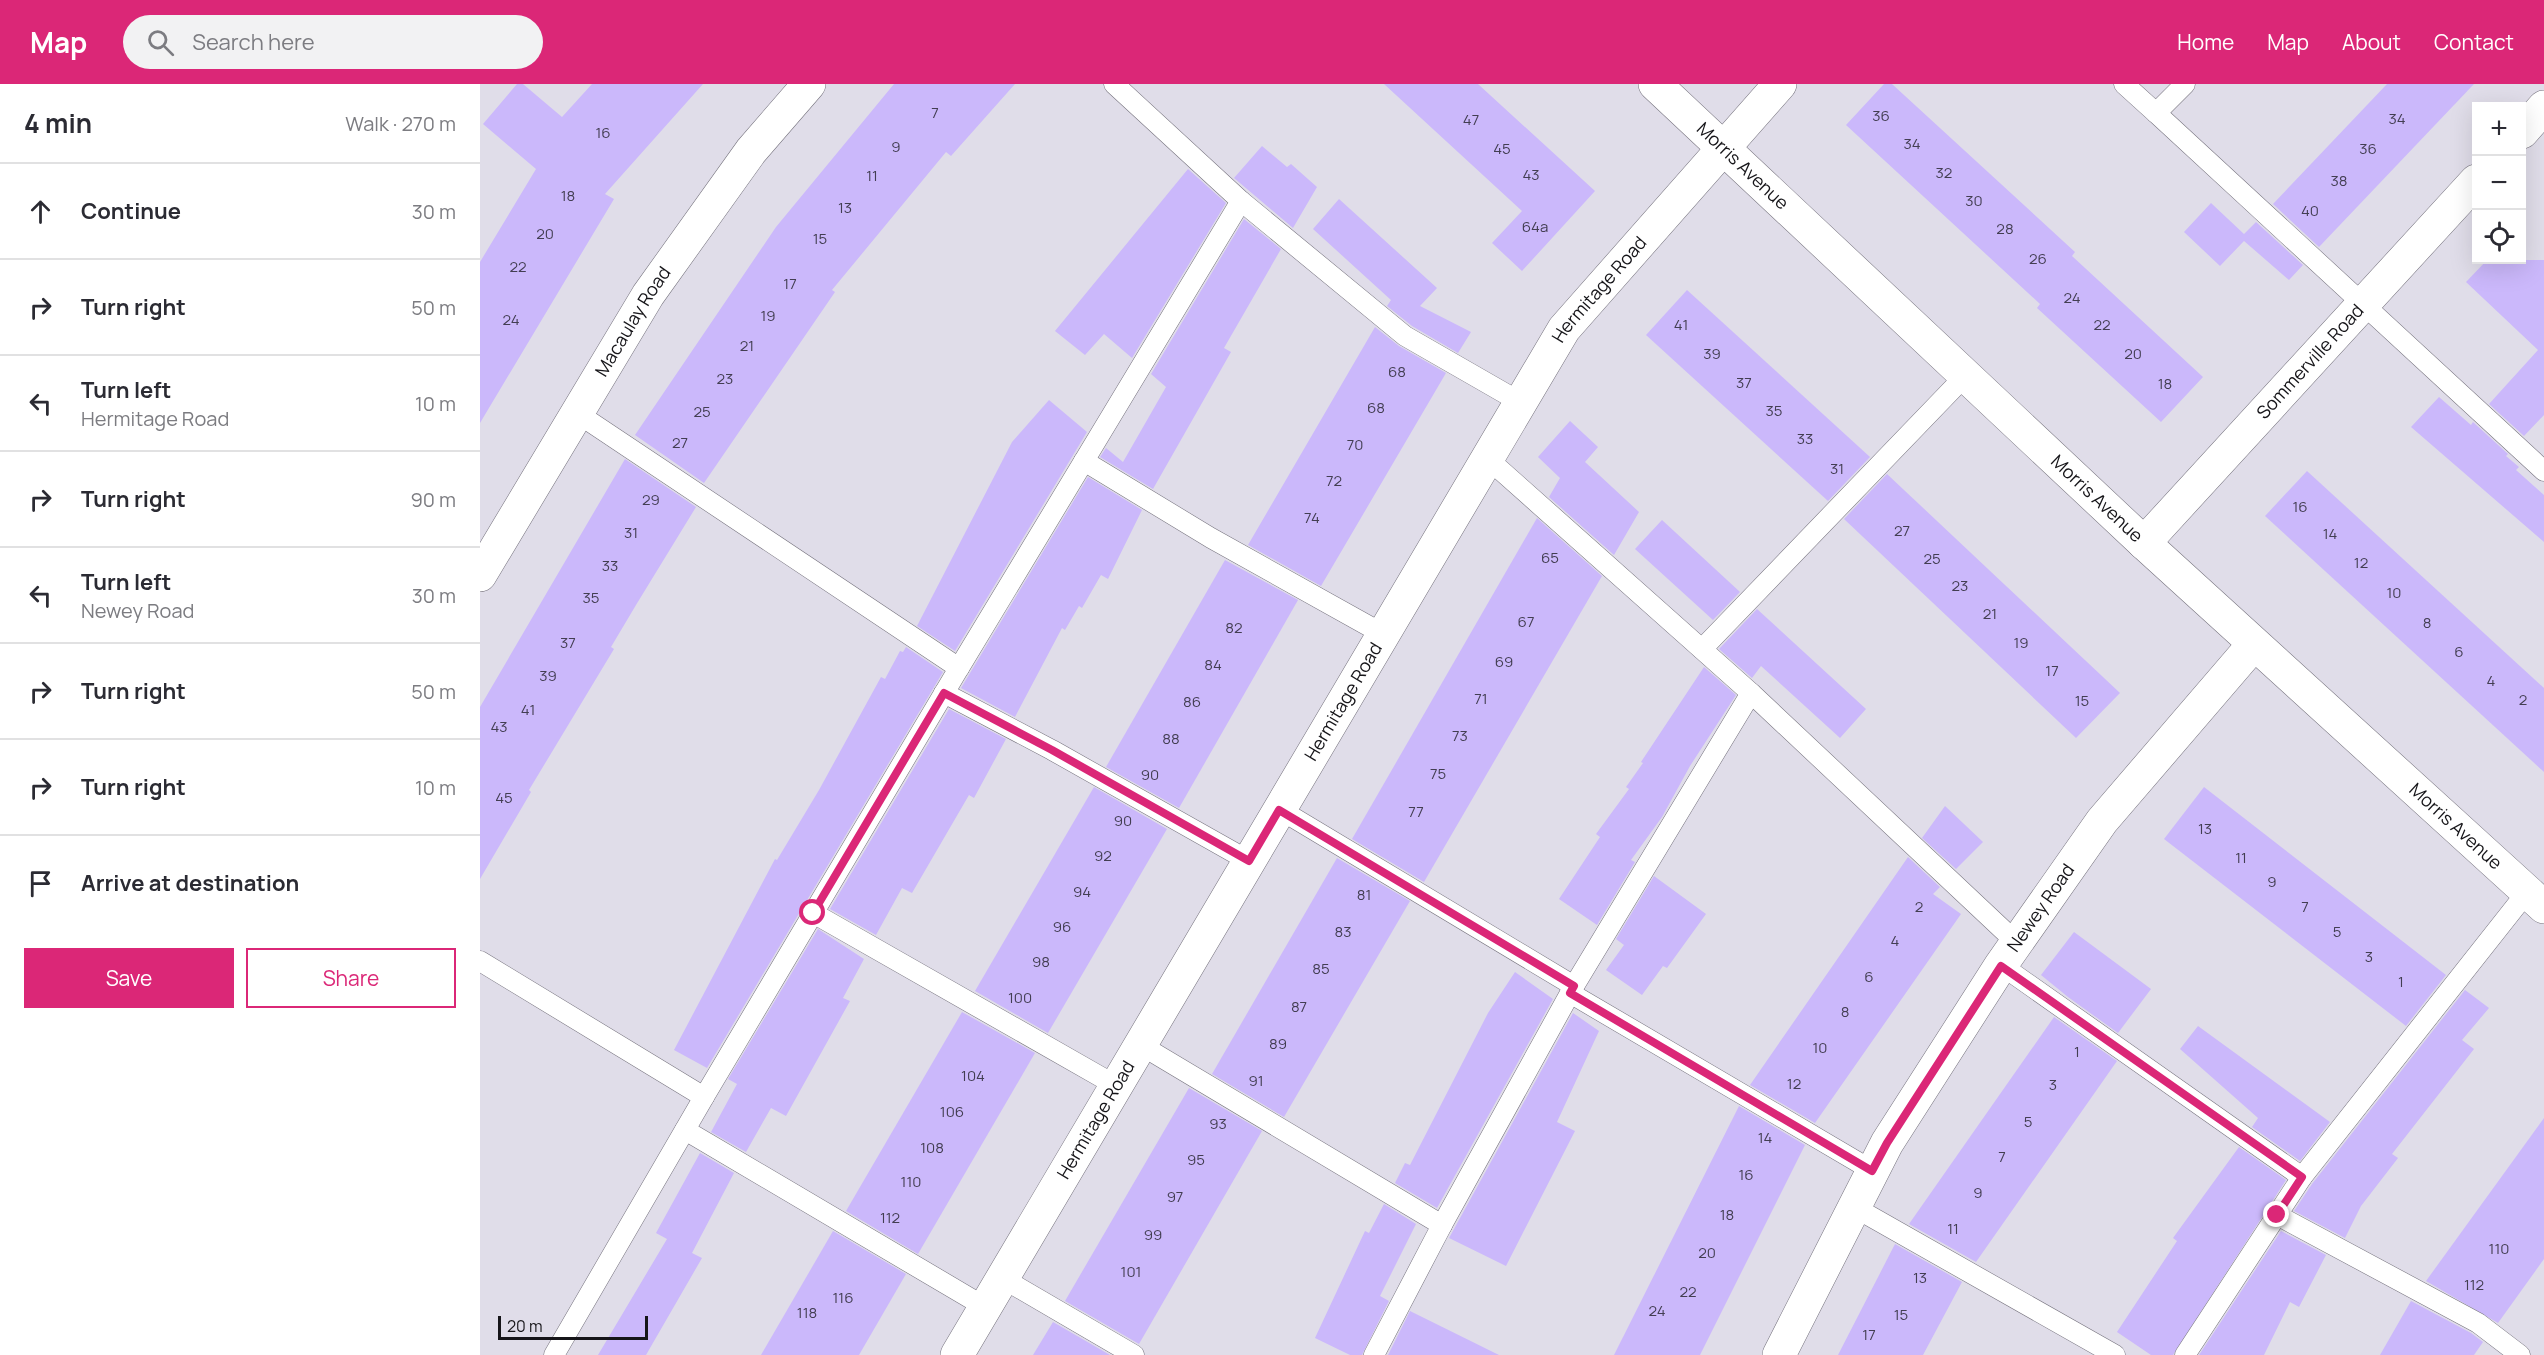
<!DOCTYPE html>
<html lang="en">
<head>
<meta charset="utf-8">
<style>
	:root { --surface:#fff; --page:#f2f2f3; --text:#2b2b33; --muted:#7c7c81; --line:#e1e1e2; --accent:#db2777 }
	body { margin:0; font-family:Manrope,sans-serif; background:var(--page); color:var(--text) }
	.controls { position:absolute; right:18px; top:18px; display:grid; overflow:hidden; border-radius:0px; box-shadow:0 6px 24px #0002 }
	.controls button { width:54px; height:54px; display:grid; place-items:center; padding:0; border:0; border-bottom:2px solid var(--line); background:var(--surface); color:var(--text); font:30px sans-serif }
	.scale { position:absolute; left:18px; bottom:15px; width:150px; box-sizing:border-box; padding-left:6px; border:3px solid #161519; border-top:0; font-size:16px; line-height:21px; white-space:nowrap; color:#161519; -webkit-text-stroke:4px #e0dde9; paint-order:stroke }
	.stop { position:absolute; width:18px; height:18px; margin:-14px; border:4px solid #db2777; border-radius:50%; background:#fff }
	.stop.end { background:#db2777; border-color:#fff; box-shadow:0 2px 6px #0008 }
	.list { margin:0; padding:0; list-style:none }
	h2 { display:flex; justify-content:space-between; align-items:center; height:78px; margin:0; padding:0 24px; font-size:26px }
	h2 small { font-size:20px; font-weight:400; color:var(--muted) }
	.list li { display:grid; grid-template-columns:39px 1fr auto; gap:18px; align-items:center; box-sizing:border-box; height:96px; padding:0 24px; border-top:2px solid var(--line) }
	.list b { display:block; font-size:22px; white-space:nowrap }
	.list p { margin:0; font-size:20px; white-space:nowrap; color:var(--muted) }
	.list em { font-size:20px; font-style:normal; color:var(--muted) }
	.actions { display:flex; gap:12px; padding:18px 24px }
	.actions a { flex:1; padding:14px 0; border:2px solid var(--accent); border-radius:0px; text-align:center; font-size:21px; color:var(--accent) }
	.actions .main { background:var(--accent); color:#fff }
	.icon { flex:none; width:33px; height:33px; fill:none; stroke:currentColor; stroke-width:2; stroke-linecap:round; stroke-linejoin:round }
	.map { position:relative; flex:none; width:2064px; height:1271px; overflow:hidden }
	header { display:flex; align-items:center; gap:36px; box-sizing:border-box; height:84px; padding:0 30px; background:var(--accent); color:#fff }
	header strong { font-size:28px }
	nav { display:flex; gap:33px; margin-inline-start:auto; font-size:21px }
	.search { width:420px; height:54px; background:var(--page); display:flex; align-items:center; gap:15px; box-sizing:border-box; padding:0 21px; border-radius:33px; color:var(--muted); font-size:22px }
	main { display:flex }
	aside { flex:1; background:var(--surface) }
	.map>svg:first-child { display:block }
</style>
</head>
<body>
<header>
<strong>Map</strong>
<div class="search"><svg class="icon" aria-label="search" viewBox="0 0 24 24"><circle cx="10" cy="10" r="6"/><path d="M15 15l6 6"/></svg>Search here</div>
<nav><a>Home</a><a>Map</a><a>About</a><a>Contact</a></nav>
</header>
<main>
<aside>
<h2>4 min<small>Walk · 270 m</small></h2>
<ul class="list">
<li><svg class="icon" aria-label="ahead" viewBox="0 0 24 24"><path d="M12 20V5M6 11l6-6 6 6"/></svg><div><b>Continue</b></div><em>30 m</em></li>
<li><svg class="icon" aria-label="right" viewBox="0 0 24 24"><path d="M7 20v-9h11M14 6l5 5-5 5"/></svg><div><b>Turn right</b></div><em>50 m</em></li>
<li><svg class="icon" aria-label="left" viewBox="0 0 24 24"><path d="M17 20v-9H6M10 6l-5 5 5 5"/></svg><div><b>Turn left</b><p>Hermitage Road</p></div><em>10 m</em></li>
<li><svg class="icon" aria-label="right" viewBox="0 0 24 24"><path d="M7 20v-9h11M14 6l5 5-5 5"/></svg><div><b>Turn right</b></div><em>90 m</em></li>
<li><svg class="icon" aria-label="left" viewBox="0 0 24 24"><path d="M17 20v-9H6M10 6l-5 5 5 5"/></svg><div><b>Turn left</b><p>Newey Road</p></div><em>30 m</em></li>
<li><svg class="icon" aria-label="right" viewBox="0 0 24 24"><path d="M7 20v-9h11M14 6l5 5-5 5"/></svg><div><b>Turn right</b></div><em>50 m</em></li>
<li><svg class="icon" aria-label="right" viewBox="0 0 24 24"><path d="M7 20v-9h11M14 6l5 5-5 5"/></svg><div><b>Turn right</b></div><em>10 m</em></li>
<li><svg class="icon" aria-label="arrive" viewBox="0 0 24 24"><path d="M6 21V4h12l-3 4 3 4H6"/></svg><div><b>Arrive at destination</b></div></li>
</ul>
<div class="actions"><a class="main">Save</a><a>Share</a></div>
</aside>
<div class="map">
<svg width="2064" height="1271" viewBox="0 0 2064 1271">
	<rect width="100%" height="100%" fill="#e0dde9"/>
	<g fill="#cbb8fb">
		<path d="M37 0H43L82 33 112 0H223L125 110 134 115 0 339V178L56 85 3 40Z"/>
		<path d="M414 0H535L471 72 466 68 352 206 355 208 224 399 155 351 296 143Z"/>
		<path d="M904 0H998L1115 107 1042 187 1012 159 1042 127Z"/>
		<path d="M1404 0H1412L1595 168 1592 172 1723 293 1681 338 1557 224 1560 220 1366 41Z"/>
		<path d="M1907 0H1994L1839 163 1793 120Z"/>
		<path d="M782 62 807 83 811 80 837 103 813 144 754 94Z"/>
		<path d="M708 85 746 119 652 274 624 250 605 271 575 247Z"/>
		<path d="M859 115 957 204 940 222 991 248 978 269 932 242 907 222 911 216 833 145Z"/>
		<path d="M1731 119 1764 150 1776 138 1823 181 1809 196 1764 157 1740 182 1704 148Z"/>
		<path d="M764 135 801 165 744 264 751 268 673 405 620 373 626 364 643 378 686 303 671 290Z"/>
		<path d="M2007 176H2064V331L2044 352 2009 320 2058 266 1986 198Z"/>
		<path d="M1207 206 1390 373 1348 417 1166 251Z"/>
		<path d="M895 243 919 262 966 289 841 502 768 461Z"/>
		<path d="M1959 313 1991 341 1993 338 2028 370 2026 372 2039 383 2036 386 2064 411V458L1931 343Z"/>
		<path d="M569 316 607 348 475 567 437 542 532 358Z"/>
		<path d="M1090 337 1118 363 1105 378 1159 428 1134 471 1069 413 1080 394 1058 373Z"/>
		<path d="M145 375 216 423 156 521 131 563 134 565 49 706 51 708 0 795V623Z"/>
		<path d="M1827 387 2064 604V688L1785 432Z"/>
		<path d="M1407 390 1640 609 1596 654 1364 435Z"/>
		<path d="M608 393 662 426 628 495 621 491 602 524 599 522 585 546 582 544 535 633 481 604Z"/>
		<path d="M1057 434 1122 492 944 798 872 755Z"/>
		<path d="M1182 436 1260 508 1233 536 1155 465Z"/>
		<path d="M745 476 818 516 699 724 626 683Z"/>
		<path d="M1277 525 1386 625 1360 654 1281 582 1272 594 1239 565Z"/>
		<path d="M426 563 463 588 227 984 194 966 295 775 297 776 339 706 401 593 405 595 420 567 423 568Z"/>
		<path d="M1224 583 1256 611 1210 682 1182 733 1151 776 1155 778 1117 841 1079 815 1120 753 1116 750 1149 705 1146 703 1163 679 1161 678Z"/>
		<path d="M469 625 526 655 494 714 489 711 432 809 422 804 396 851 350 825Z"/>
		<path d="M614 703 687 745 568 949 495 907Z"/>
		<path d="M1724 703 1966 891 1926 942 1684 755Z"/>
		<path d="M1465 722 1503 758 1476 785 1442 754Z"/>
		<path d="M1428 773 1460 803 1453 810 1481 830 1335 1039 1270 1001Z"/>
		<path d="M857 774 930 817 804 1033 732 990Z"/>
		<path d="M1174 792 1226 830 1187 884 1183 882 1162 911 1126 886 1144 861 1136 855Z"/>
		<path d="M338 845 384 875 363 914 370 917 306 1032 291 1024 266 1068 231 1048 257 1000 248 995Z"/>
		<path d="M1594 848 1671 905 1638 949 1588 913 1561 891Z"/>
		<path d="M1035 888 1073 915 957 1124 915 1099 925 1079 930 1081 1008 929Z"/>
		<path d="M1985 906 2009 924 1982 956 1994 965 1912 1070 1918 1074 1881 1122 1865 1154 1814 1127 1832 1100Z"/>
		<path d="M482 928 555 969 438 1170 366 1127Z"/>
		<path d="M1093 929 1119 947 1077 1038 1095 1047 1026 1182 969 1154Z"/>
		<path d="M1574 933 1637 977 1496 1178 1429 1140Z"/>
		<path d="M1718 942 1850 1038 1820 1077 1772 1043 1778 1034 1700 965Z"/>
		<path d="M709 1004 782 1047 659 1260 585 1217Z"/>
		<path d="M1259 1022 1325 1061 1220 1271H1134Z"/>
		<path d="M2064 1034V1175L2018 1239 1946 1197Z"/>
		<path d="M1759 1063 1806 1096 1693 1271H1671L1637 1248 1697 1157 1693 1154Z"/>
		<path d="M220 1069 254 1089 212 1169 222 1174 166 1271H118L187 1155 176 1149Z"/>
		<path d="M904 1120 936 1140 900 1212 909 1217 882 1271H870L835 1254 885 1147 889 1149Z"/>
		<path d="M353 1147 426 1190 379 1271H281Z"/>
		<path d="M1801 1147 1846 1171 1819 1223 1810 1218 1784 1271H1719Z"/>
		<path d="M1415 1160 1482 1198 1443 1271H1358Z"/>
		<path d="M1931 1217 1991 1249 2003 1258 1994 1271H1900Z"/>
		<path d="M930 1227 1019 1271H908Z"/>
		<path d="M573 1238 630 1271H553Z"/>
	</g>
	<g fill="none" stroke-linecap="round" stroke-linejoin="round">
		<g stroke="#75727d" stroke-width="21">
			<g id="service">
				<path d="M1644 0 1676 29 1705 0"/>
				<path d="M1676 29 2064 387"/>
				<path d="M761 117 925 252 1040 318"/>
				<path d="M97 329 479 584 224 1013"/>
				<path d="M1007 374 1271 609 1537 859"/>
				<path d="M604 377 731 454 903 550"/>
				<path d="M1222 565 1486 291"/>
				<path d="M479 584 761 117 634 0"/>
				<path d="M464 609 572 666 769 777"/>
				<path d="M799 725 1094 902"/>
				<path d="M333 829 635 1001"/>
				<path d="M0 877 224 1013 74 1271"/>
				<path d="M1521 881 1822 1093 1705 1271"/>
				<path d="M1090 909 1393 1087"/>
				<path d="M659 960 962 1141"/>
				<path d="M205 1046 505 1223"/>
				<path d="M1822 1093 2047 808"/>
				<path d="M1374 1123 1635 1271"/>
				<path d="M1797 1131 1998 1239 2040 1271"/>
				<path d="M522 1194 654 1271"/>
				<path d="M894 1271 962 1141 1094 902 1271 609"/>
			</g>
		</g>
		<g stroke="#75727d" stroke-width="34">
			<g id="minor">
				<path id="s1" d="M1175 0 1664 459 2064 823"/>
				<path d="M2042 48 2064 23"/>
				<path id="s2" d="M1664 459 1996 97"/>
				<path id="s3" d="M0 491 168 211 271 67 329 0"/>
				<path id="s4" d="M477 1271 1084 245 1300 0"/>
				<path id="s5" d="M1299 1271 1407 1059 1521 881 1622 737 1774 560"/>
			</g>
		</g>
		<use href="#service" stroke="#fff" stroke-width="20"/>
		<use href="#minor" stroke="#fff" stroke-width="33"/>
	</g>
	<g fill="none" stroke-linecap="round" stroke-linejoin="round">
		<path stroke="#db2777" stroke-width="8" d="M333 829 464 609 572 666 769 777 799 726 1094 902 1090 909 1392 1087 1407 1059 1521 882 1822 1093 1797 1131"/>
	</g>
	<g text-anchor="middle" stroke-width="4.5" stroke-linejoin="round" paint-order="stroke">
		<g font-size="15" fill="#433e52">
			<text x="455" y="34">7</text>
			<text x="1401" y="37">36</text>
			<text x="1917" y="40">34</text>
			<text x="991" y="41">47</text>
			<text x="123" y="54">16</text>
			<text x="1432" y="65">34</text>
			<text x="416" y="68">9</text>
			<text x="1022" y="70">45</text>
			<text x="1888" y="70">36</text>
			<text x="1464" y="94">32</text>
			<text x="1051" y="96">43</text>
			<text x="392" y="97">11</text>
			<text x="1859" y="102">38</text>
			<text x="88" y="117">18</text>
			<text x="1494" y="122">30</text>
			<text x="365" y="129">13</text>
			<text x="1830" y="132">40</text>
			<text x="1055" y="148">64a</text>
			<text x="1525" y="150">28</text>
			<text x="65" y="155">20</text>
			<text x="340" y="160">15</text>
			<text x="1558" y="180">26</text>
			<text x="38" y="188">22</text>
			<text x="310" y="205">17</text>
			<text x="1592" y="219">24</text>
			<text x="288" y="237">19</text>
			<text x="31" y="241">24</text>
			<text x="1201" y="246">41</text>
			<text x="1622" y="246">22</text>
			<text x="267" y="267">21</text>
			<text x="1232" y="275">39</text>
			<text x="1653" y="275">20</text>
			<text x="917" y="293">68</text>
			<text x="245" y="300">23</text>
			<text x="1264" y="304">37</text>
			<text x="1685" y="305">18</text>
			<text x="896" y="329">68</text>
			<text x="1294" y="332">35</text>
			<text x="222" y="333">25</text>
			<text x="1325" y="360">33</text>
			<text x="200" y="364">27</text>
			<text x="875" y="366">70</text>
			<text x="1357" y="390">31</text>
			<text x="854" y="402">72</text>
			<text x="171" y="421">29</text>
			<text x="1820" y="428">16</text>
			<text x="832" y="439">74</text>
			<text x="1422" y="452">27</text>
			<text x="151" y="454">31</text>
			<text x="1850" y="455">14</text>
			<text x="1070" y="479">65</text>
			<text x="1452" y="480">25</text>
			<text x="1881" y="484">12</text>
			<text x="130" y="487">33</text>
			<text x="1480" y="507">23</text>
			<text x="1914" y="514">10</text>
			<text x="111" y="519">35</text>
			<text x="1510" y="535">21</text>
			<text x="1046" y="543">67</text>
			<text x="1947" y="544">8</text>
			<text x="754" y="549">82</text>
			<text x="88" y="564">37</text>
			<text x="1541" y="564">19</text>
			<text x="1979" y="573">6</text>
			<text x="1024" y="583">69</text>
			<text x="733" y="586">84</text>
			<text x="1572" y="592">17</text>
			<text x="68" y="597">39</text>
			<text x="2011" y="602">4</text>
			<text x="1001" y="620">71</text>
			<text x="2043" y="621">2</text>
			<text x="1602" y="622">15</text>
			<text x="712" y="623">86</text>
			<text x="48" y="631">41</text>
			<text x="19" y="648">43</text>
			<text x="980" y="657">73</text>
			<text x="691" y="660">88</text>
			<text x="958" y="695">75</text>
			<text x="670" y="696">90</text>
			<text x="24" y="719">45</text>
			<text x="936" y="733">77</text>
			<text x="643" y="742">90</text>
			<text x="1725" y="750">13</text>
			<text x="623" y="777">92</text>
			<text x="1761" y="779">11</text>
			<text x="1792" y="803">9</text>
			<text x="602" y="813">94</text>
			<text x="884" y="816">81</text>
			<text x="1439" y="828">2</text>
			<text x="1825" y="828">7</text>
			<text x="582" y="848">96</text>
			<text x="863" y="853">83</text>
			<text x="1857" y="853">5</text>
			<text x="1415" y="862">4</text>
			<text x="1889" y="878">3</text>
			<text x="561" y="883">98</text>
			<text x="841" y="890">85</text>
			<text x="1389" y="898">6</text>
			<text x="1921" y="903">1</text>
			<text x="540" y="919">100</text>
			<text x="819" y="928">87</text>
			<text x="1365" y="933">8</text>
			<text x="798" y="965">89</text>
			<text x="1340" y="969">10</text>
			<text x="1597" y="973">1</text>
			<text x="493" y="997">104</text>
			<text x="776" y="1002">91</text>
			<text x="1314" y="1005">12</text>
			<text x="1573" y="1006">3</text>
			<text x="472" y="1033">106</text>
			<text x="1548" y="1043">5</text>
			<text x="738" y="1045">93</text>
			<text x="1285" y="1059">14</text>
			<text x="452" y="1069">108</text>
			<text x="1522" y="1078">7</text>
			<text x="716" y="1081">95</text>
			<text x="1266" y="1096">16</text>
			<text x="431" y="1103">110</text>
			<text x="1498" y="1114">9</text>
			<text x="695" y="1118">97</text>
			<text x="1247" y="1136">18</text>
			<text x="410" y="1139">112</text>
			<text x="1473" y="1150">11</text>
			<text x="673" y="1156">99</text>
			<text x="2019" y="1170">110</text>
			<text x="1227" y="1174">20</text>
			<text x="651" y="1193">101</text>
			<text x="1440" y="1199">13</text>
			<text x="1994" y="1206">112</text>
			<text x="1208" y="1213">22</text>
			<text x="363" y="1219">116</text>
			<text x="1177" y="1232">24</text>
			<text x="327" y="1234">118</text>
			<text x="1421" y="1236">15</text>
			<text x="1389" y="1256">17</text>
		</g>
		<g font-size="18" fill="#161519" stroke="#e0dde9">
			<text dy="6" stroke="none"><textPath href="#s1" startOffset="120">Morris Avenue</textPath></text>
			<text dy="6" stroke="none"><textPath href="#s4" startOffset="1245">Hermitage Road</textPath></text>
			<text dy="6" stroke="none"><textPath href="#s3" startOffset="296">Macaulay Road</textPath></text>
			<text dy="6" stroke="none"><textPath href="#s2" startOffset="246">Sommerville Road</textPath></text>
			<text dy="6" stroke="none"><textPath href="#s1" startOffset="606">Morris Avenue</textPath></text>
			<text dy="6" stroke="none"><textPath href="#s4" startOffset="759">Hermitage Road</textPath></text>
			<text dy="6" stroke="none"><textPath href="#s1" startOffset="1092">Morris Avenue</textPath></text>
			<text dy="6" stroke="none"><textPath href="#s5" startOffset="519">Newey Road</textPath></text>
			<text dy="6" stroke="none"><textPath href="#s4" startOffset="273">Hermitage Road</textPath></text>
		</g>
	</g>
</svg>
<div class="controls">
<button>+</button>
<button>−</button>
<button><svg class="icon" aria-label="locate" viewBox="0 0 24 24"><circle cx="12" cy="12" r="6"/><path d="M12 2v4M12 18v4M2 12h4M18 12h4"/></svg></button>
</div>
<div class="scale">20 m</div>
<div class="stop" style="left:333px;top:829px"></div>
<div class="stop end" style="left:1797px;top:1131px"></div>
</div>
</main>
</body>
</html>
